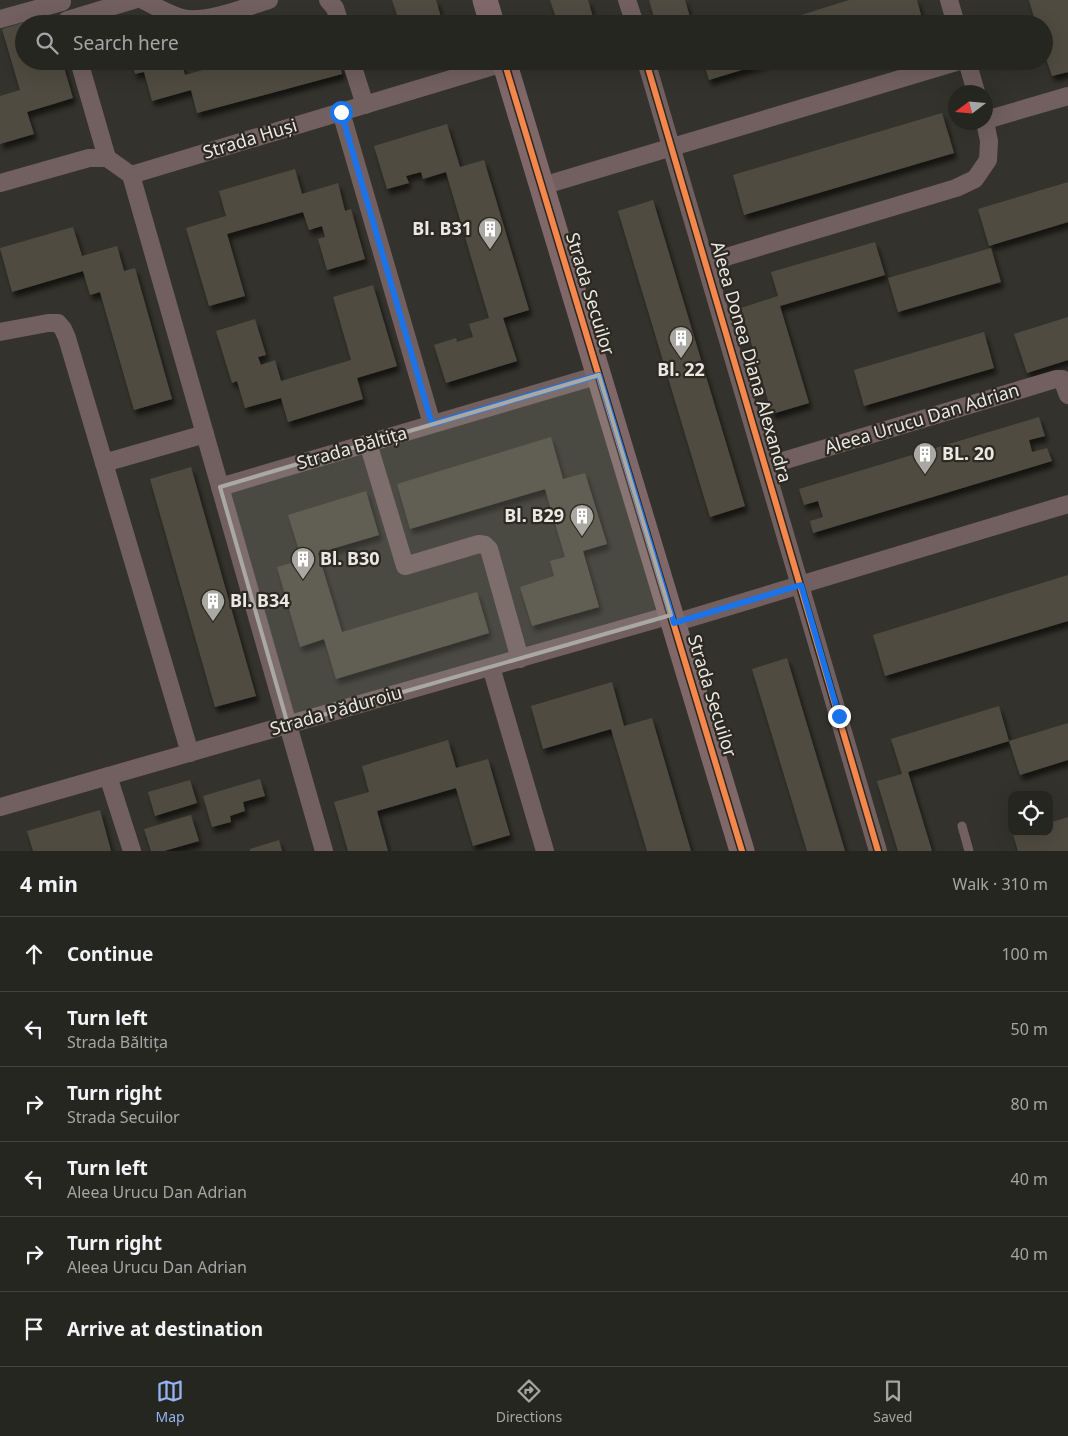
<!DOCTYPE html>
<html lang="en">
<head>
<meta charset="utf-8">
<style>
	:root { --surface:#262621; --page:#2e2e2a; --text:#f1f3f6; --muted:#a4a5a5; --line:#42433f; --accent:#95b2f1 }
	body { margin:0; font-family:"Noto Sans",sans-serif; background:var(--page); color:var(--text) }
	.controls { position:absolute; right:15px; bottom:15px; display:grid; overflow:hidden; border-radius:10px; box-shadow:0 5px 20px #0002 }
	.controls button { width:45px; height:45px; display:grid; place-items:center; padding:0; border:0; border-bottom:1px solid var(--line); background:var(--surface); color:var(--text); font:25px sans-serif }
	.compass { position:absolute; left:948px; top:85px; width:45px; height:45px; border-radius:50%; background:var(--surface); box-shadow:0 5px 20px #0002; rotate:254deg }
	.stop { position:absolute; width:15px; height:15px; margin:-11px; border:4px solid #1a73e8; border-radius:50%; background:#fff }
	.stop.end { background:#1a73e8; border-color:#fff; box-shadow:0 1px 5px #0008 }
	.list { margin:0; padding:0; list-style:none }
	h2 { display:flex; justify-content:space-between; align-items:center; height:65px; margin:0; padding:0 20px; font-size:21px }
	h2 small { font-size:16px; font-weight:400; color:var(--muted) }
	.list li { display:grid; grid-template-columns:32px 1fr auto; gap:15px; align-items:center; box-sizing:border-box; height:75px; padding:0 20px; border-top:1px solid var(--line) }
	.list b { display:block; font-size:19px; white-space:nowrap }
	.list p { margin:0; font-size:16px; white-space:nowrap; color:var(--muted) }
	.list em { font-size:16px; font-style:normal; color:var(--muted) }
	.icon { flex:none; width:28px; height:28px; fill:none; stroke:currentColor; stroke-width:2; stroke-linecap:round; stroke-linejoin:round }
	.map { position:relative; flex:none; width:1068px; height:851px; overflow:hidden }
	.search { position:absolute; background:var(--surface); box-shadow:0 5px 20px #0002; left:15px; right:15px; top:15px; height:55px; display:flex; align-items:center; gap:12px; box-sizing:border-box; padding:0 18px; border-radius:28px; color:var(--muted); font-size:19px }
	.sheet { height:515px; background:var(--surface) }
	nav { display:flex; justify-content:space-around; align-items:center; box-sizing:border-box; height:70px; border-top:1px solid var(--line); background:var(--surface); font-size:14px; color:var(--muted) }
	nav a { display:grid; justify-items:center; gap:2px }
	nav .on { color:var(--accent) }
	.map>svg:first-child { display:block }
</style>
</head>
<body>
<div class="map">
<svg width="1068" height="851" viewBox="0 0 1068 851">
	<defs>
		<filter id="shadow"><feDropShadow dx="3" dy="5.5" stdDeviation="2.5" flood-color="#0009"/></filter>
	</defs>
	<rect width="100%" height="100%" fill="#33322c"/>
	<g fill="#504c40" filter="url(#shadow)">
		<path d="M392 0H436L443 24H400Z"/>
		<path d="M550 0H588L595 24H558Z"/>
		<path d="M649 0H685L692 24H656Z"/>
		<path d="M849 0H917L921 15 894 24H773Z"/>
		<path d="M1029 0H1068V72L1052 76 1044 52V24H1036Z"/>
		<path d="M48 15 50 24H24V61H62L73 98 27 112 34 134 0 144V96L20 90 2 29Z"/>
		<path d="M131 61H181L185 75 235 61H339L342 74 197 113 191 90 152 101 144 72 135 74Z"/>
		<path d="M703 61H768V62L709 80Z"/>
		<path d="M942 113 954 153 744 215 733 175Z"/>
		<path d="M447 124 460 167 484 160 529 310 503 318 517 361 446 383 434 345 456 338 457 342 473 337 469 324 489 318 446 172 423 179 421 172 406 176 409 183 387 189 374 146Z"/>
		<path d="M295 169 302 194 338 183 345 211 351 209 365 259 327 270 318 239 325 237 322 226 309 230 303 212 227 234 245 296 209 306 186 228 226 216 219 191Z"/>
		<path d="M1068 182V222L989 246 978 209Z"/>
		<path d="M653 200 745 506 710 517 618 211Z"/>
		<path d="M73 227 82 256 117 246 124 271 135 268 172 399 134 410 100 292 90 295 83 271 12 292 0 248Z"/>
		<path d="M875 242 885 275 780 306 809 403 772 414 741 308 778 296 771 272Z"/>
		<path d="M991 248 1001 282 898 312 888 278Z"/>
		<path d="M373 285 397 366 357 378 363 399 288 422 281 398 245 408 237 381 232 383 216 331 255 319 266 355 258 357 261 365 275 360 281 381 351 360 333 297Z"/>
		<path d="M1068 317V360L1027 373 1014 334Z"/>
		<path d="M984 332 994 368 864 406 854 370Z"/>
		<path d="M1039 417 1045 436 1029 440 1032 452 1047 448 1052 461 813 533 810 521 823 517 818 501 804 505 799 489Z"/>
		<path d="M551 437 563 479 585 473 607 544 583 551 599 607 532 626 520 587 554 576 550 561 565 557 545 489 410 529 397 484Z"/>
		<path d="M191 467 256 696 215 707 150 479Z"/>
		<path d="M366 491 379 535 318 553 342 632 477 592 489 633 336 679 324 639 300 647 277 567 302 560 288 515Z"/>
		<path d="M1068 575V621L885 676 873 635Z"/>
		<path d="M787 658 845 851H807L752 669Z"/>
		<path d="M612 682 624 726 652 718 691 851H647L611 729 543 749 531 706Z"/>
		<path d="M999 706 1009 741 908 772 932 851H898L877 781 902 774 891 739Z"/>
		<path d="M1068 723V760L1020 775 1009 741Z"/>
		<path d="M448 740 456 768 488 759 510 835 473 846 456 788 377 811 388 851H348L334 802 369 792 362 766Z"/>
		<path d="M260 779 265 796 243 802 245 811 230 816 231 822 212 827 203 796Z"/>
		<path d="M190 780 197 803 155 816 148 792Z"/>
		<path d="M100 810 111 851H33L27 831Z"/>
		<path d="M191 815 199 841 164 851H151L144 829Z"/>
		<path d="M1068 817V851H1018L1013 834 1017 832H1049V823Z"/>
		<path d="M279 840 282 851H250V849Z"/>
	</g>
	<g fill="none" stroke-linecap="round" stroke-linejoin="round">
		<path stroke="#726060" stroke-width="9" d="M962 826 969 851"/>
		<g stroke="#726060" stroke-width="18">
			<path d="M143 0C156 7 168 14 182 18 204 24 247 7 269 0"/>
			<path d="M328 0 335 8 340 24"/>
			<path d="M627 0 635 24"/>
			<path d="M949 0 956 24"/>
			<path d="M0 19 62 2"/>
			<path d="M67 20 134 0"/>
			<path d="M79 61 107 158"/>
			<path d="M351 61 365 105"/>
			<path d="M646 61 878 851"/>
			<path d="M967 61 976 92"/>
			<path d="M341 112 432 424"/>
			<path d="M986 120 1068 96"/>
			<path d="M131 175 324 851"/>
			<path d="M0 183 89 158H107L131 175 504 63"/>
			<path d="M542 186 960 61"/>
			<path d="M706 263 956 188 975 179 988 160 989 141 985 122"/>
			<path d="M0 332 48 323H58L63 329 67 338 190 753"/>
			<path d="M368 443 405 566 479 544 485 545 489 549 520 659"/>
			<path d="M104 463 205 434"/>
			<path d="M766 466 1056 379H1062L1068 395"/>
			<path d="M220 487 599 375"/>
			<path d="M674 623 1068 504"/>
			<path d="M491 667 545 851"/>
			<path d="M108 776 132 851"/>
			<path d="M0 807 671 615"/>
		</g>
		<g stroke="#806869" stroke-width="25">
			<path d="M485 0 492 24"/>
			<path d="M504 61 742 851"/>
		</g>
		<g stroke="#2c2920" stroke-width="9">
			<g id="cycleway">
				<path d="M504 61 742 851"/>
				<path d="M646 61 878 851"/>
			</g>
		</g>
		<use href="#cycleway" stroke="#f5874c" stroke-width="6"/>
	</g>
	<g fill="none" stroke-linecap="round" stroke-linejoin="round">
		<path stroke="#1a73e8" stroke-width="6" d="M341 112 432 424 599 375 674 623 801 585 839 716"/>
	</g>
	<path fill="#aaa8a2" fill-opacity="0.2" stroke="#aaa8a2" stroke-width="4" stroke-linejoin="round" d="M599 375 671 615 288 725 220 487Z"/>
	<defs>
		<g id="building-pin" transform="scale(1.25)"><path d="M0 17L-7.5 6A9.5 9.5 0 1 1 7.5 6Z" fill="#aaa8a2" stroke="#2c2920"/><path d="M-4-6H4V6H1V3H-1V6H-4ZM-2.5-4.3h1.7v1.8h-1.7ZM.8-4.3h1.7v1.8H.8ZM-2.5-1h1.7V.8h-1.7ZM.8-1h1.7V.8H.8Z" fill="#fff"/></g>
	</defs>
	<g fill-rule="evenodd">
		<use href="#building-pin" x="490" y="229"/>
		<use href="#building-pin" x="681" y="338"/>
		<use href="#building-pin" x="925" y="454"/>
		<use href="#building-pin" x="582" y="516"/>
		<use href="#building-pin" x="303" y="559"/>
		<use href="#building-pin" x="213" y="601"/>
	</g>
	<g text-anchor="middle" stroke-width="4.5" stroke-linejoin="round" paint-order="stroke">
		<g font-size="18" fill="#eae8e2" stroke="#2c2920">
			<text transform="translate(250 139) rotate(-17)" y="6">Strada Huși</text>
			<text transform="translate(590 294) rotate(73)" y="6">Strada Secuilor</text>
			<text transform="translate(751 362) rotate(74)" y="6">Aleea Donea Diana Alexandra</text>
			<text transform="translate(922 419) rotate(-17)" y="6">Aleea Urucu Dan Adrian</text>
			<text transform="translate(352 448) rotate(-16)" y="6">Strada Băltița</text>
			<text transform="translate(712 696) rotate(73)" y="6">Strada Secuilor</text>
			<text transform="translate(336 711) rotate(-16)" y="6">Strada Păduroiu</text>
		</g>
		<g font-size="18" font-weight="bold" fill="#eae8e2" stroke="#2c2920" text-anchor="start">
			<text x="472" y="235" text-anchor="end">Bl. B31</text>
			<text x="681" y="376" text-anchor="middle">Bl. 22</text>
			<text x="942" y="460">BL. 20</text>
			<text x="564" y="522" text-anchor="end">Bl. B29</text>
			<text x="320" y="565">Bl. B30</text>
			<text x="230" y="607">Bl. B34</text>
		</g>
	</g>
</svg>
<div class="controls">
<button><svg class="icon" aria-label="locate" viewBox="0 0 24 24"><circle cx="12" cy="12" r="6"/><path d="M12 2v4M12 18v4M2 12h4M18 12h4"/></svg></button>
</div>
<svg class="compass" viewBox="-18 -18 36 36"><path d="M0-13l5 13h-10z" fill="#e53935"/><path d="M0 13l5-13h-10z" fill="#a4a5a5"/></svg>
<div class="stop" style="left:341px;top:112px"></div>
<div class="stop end" style="left:839px;top:716px"></div>
<div class="search"><svg class="icon" aria-label="search" viewBox="0 0 24 24"><circle cx="10" cy="10" r="6"/><path d="M15 15l6 6"/></svg>Search here</div>
</div>
<section class="sheet">
<h2>4 min<small>Walk · 310 m</small></h2>
<ul class="list">
<li><svg class="icon" aria-label="ahead" viewBox="0 0 24 24"><path d="M12 20V5M6 11l6-6 6 6"/></svg><div><b>Continue</b></div><em>100 m</em></li>
<li><svg class="icon" aria-label="left" viewBox="0 0 24 24"><path d="M17 20v-9H6M10 6l-5 5 5 5"/></svg><div><b>Turn left</b><p>Strada Băltița</p></div><em>50 m</em></li>
<li><svg class="icon" aria-label="right" viewBox="0 0 24 24"><path d="M7 20v-9h11M14 6l5 5-5 5"/></svg><div><b>Turn right</b><p>Strada Secuilor</p></div><em>80 m</em></li>
<li><svg class="icon" aria-label="left" viewBox="0 0 24 24"><path d="M17 20v-9H6M10 6l-5 5 5 5"/></svg><div><b>Turn left</b><p>Aleea Urucu Dan Adrian</p></div><em>40 m</em></li>
<li><svg class="icon" aria-label="right" viewBox="0 0 24 24"><path d="M7 20v-9h11M14 6l5 5-5 5"/></svg><div><b>Turn right</b><p>Aleea Urucu Dan Adrian</p></div><em>40 m</em></li>
<li><svg class="icon" aria-label="arrive" viewBox="0 0 24 24"><path d="M6 21V4h12l-3 4 3 4H6"/></svg><div><b>Arrive at destination</b></div></li>
</ul>
</section>
<nav>
<a class="on"><svg class="icon" aria-label="map" viewBox="0 0 24 24"><path d="M3 6l6-2 6 2 6-2v14l-6 2-6-2-6 2zM9 4v14M15 6v14"/></svg>Map</a>
<a><svg class="icon" aria-label="directions" viewBox="0 0 24 24"><path d="M12 3l9 9-9 9-9-9zM9 14v-3h6M13 9l2 2-2 2"/></svg>Directions</a>
<a><svg class="icon" aria-label="saved" viewBox="0 0 24 24"><path d="M7 4h10v16l-5-4-5 4z"/></svg>Saved</a>
</nav>
</body>
</html>
